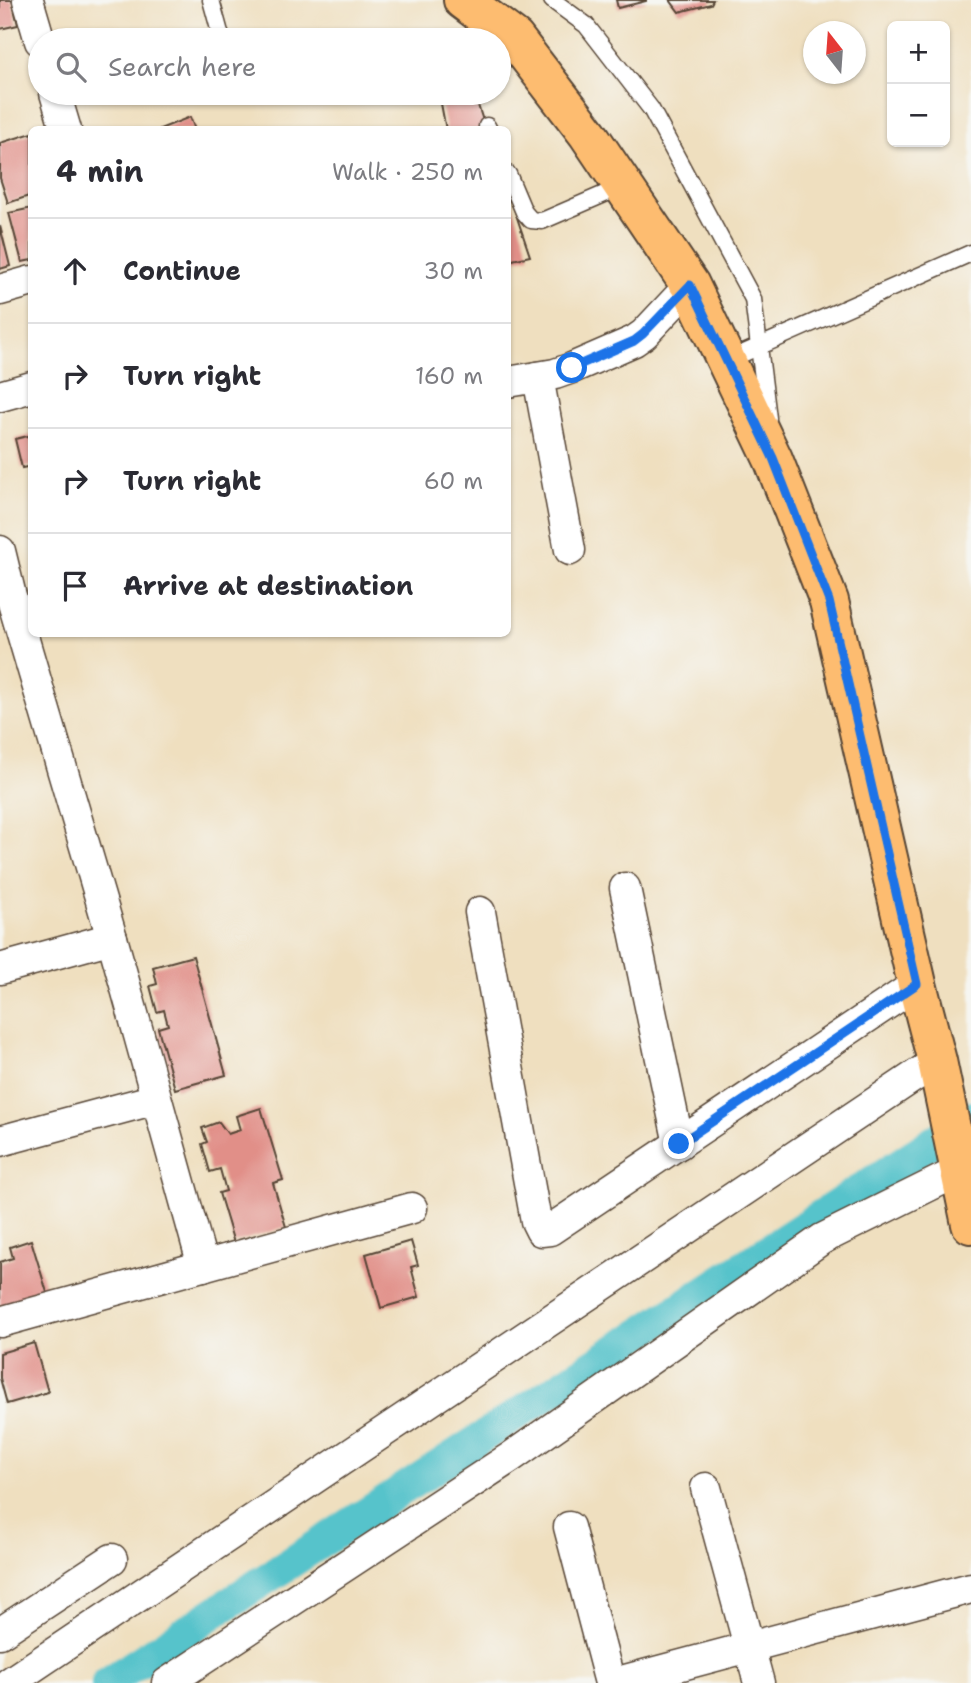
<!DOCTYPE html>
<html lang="en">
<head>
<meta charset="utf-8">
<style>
	:root { --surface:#fff; --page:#f7f7f7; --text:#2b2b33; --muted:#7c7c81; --line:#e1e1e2 }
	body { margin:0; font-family:"Shantell Sans",sans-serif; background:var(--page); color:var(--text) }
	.controls { position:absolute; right:21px; top:21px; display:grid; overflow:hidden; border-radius:10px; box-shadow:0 2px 5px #0004 }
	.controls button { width:63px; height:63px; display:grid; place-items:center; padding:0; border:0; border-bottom:2px solid var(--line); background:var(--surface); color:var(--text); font:35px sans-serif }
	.compass { position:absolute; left:803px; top:21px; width:63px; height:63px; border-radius:50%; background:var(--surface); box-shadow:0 2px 5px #0004; rotate:343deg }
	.stop { position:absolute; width:21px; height:21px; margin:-16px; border:5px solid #1a73e8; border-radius:50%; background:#fff }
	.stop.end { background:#1a73e8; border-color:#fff; box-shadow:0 2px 7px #0008 }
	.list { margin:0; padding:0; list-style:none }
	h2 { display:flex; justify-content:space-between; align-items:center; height:91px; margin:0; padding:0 28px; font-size:30px }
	h2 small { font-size:23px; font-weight:400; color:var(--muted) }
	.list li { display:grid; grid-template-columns:46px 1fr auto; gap:21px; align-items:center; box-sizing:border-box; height:105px; padding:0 28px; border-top:2px solid var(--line) }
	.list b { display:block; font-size:26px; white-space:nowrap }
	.list em { font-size:23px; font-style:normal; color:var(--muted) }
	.icon { flex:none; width:38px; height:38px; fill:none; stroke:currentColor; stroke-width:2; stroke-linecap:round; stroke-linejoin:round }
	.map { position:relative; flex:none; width:971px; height:1683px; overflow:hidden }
	.search { position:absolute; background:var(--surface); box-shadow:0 2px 5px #0004; left:28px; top:28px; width:483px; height:77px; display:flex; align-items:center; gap:18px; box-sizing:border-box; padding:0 24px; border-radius:38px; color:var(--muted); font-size:26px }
	.panel { position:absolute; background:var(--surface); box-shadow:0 2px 5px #0004; left:28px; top:126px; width:483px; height:511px; border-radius:10px }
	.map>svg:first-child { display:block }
</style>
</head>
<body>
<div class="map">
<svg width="971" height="1683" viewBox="0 0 971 1683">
	<rect width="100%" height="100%" fill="#f6f6f2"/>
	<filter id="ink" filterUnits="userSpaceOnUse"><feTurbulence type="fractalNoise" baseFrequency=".0143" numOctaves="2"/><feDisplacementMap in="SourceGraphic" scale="14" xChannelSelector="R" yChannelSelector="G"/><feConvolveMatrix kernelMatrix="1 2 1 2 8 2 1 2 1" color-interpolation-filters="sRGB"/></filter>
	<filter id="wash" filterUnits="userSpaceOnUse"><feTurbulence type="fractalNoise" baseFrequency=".00686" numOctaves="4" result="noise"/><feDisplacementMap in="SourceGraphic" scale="28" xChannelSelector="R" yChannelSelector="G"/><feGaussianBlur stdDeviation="1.57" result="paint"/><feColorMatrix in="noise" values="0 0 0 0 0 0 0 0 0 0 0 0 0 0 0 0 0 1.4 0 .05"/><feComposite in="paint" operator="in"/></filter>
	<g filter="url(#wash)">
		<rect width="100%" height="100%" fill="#efdfbf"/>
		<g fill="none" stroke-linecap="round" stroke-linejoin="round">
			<path stroke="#56c3cb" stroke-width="32" d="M107 1683 971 1117"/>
		</g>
		<g id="blocks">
			<g fill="#e18f88">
				<path d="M0 0H12L18 25 0 29Z"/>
				<path d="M616 0H646V1L618 8Z"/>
				<path d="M670 0H713L711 4 679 12Z"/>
				<path d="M439 93H474L486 130H446Z"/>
				<path d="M190 117 195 130H160V129Z"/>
				<path d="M32 133V195L8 203 0 178V143Z"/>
				<path d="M508 191 530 256 508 261Z"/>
				<path d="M32 208V260L22 262 9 213Z"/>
				<path d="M0 226 10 266 0 269Z"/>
				<path d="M32 435V466L22 468 15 439Z"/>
				<path d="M193 956 226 1075 175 1089 158 1028 168 1025 164 1010 157 1012 150 986 157 984 153 967Z"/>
				<path d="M261 1108 283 1180 273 1183 286 1227 234 1243 219 1193 226 1191 220 1169 210 1172 202 1144 207 1142 202 1128 219 1122 228 1134 240 1130 236 1116Z"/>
				<path d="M31 1240 49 1299 0 1308V1262L13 1258 10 1247Z"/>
				<path d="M411 1241 418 1265 411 1267 419 1297 381 1308 366 1254Z"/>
				<path d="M34 1343 48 1392 7 1404 0 1378V1353Z"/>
			</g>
		</g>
	</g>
	<g filter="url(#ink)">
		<use href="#blocks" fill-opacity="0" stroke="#564536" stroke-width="2"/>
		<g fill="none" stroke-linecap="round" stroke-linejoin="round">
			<g stroke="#564536" stroke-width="19">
				<g id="lane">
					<path d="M211 0 222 40"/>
					<path d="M552 0 586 25 651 109 753 299 768 418"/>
					<path d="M487 126 489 130"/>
					<path d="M508 174 524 212 531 220 542 221 623 186"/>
					<path d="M726 361 971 253"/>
				</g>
			</g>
			<g stroke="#564536" stroke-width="33">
				<g id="street">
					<path d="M28 0 40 41"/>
					<path d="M55 93 66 130"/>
					<path d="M0 290 32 281"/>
					<path d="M538 377 570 550"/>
					<path d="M508 382 555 374 572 368 634 341 644 334 690 285"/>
					<path d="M0 396 32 387"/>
					<path d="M0 551 11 596 112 938 203 1266"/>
					<path d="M625 888 679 1144"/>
					<path d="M480 912 536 1221 541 1231 550 1230 917 984"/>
					<path d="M0 969 112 938"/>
					<path d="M0 1141 156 1099"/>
					<path d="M0 1322 412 1208"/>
					<path d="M706 1488 759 1683"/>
					<path d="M569 1527 610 1683"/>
					<path d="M0 1633 112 1559"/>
					<path d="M9 1683 937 1061"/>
					<path d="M167 1683 511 1457 822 1239 961 1170"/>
					<path d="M614 1683 971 1588"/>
				</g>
			</g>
			<g stroke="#564536" stroke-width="42">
				<path id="primary" d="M463 0 515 39 588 134 690 285 773 459 829 601 917 984 937 1061 971 1224"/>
			</g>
			<use href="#lane" stroke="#fff" stroke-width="16"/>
			<use href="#street" stroke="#fff" stroke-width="30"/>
			<use href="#primary" stroke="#fdbc6f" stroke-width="38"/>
		</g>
	</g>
	<g fill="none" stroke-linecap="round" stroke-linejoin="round" filter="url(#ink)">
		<path stroke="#1a73e8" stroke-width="9" d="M572 368 634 341 643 334 690 285 773 458 829 601 917 984 679 1144"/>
	</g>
</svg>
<div class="controls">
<button>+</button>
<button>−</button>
</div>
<svg class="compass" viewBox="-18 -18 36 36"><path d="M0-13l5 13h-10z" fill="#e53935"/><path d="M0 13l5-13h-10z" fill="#7c7c81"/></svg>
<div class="stop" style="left:572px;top:368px"></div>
<div class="stop end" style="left:679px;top:1144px"></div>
<div class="search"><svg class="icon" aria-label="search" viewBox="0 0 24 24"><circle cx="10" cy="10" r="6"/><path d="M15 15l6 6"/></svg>Search here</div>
<section class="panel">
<h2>4 min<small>Walk · 250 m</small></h2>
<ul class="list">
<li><svg class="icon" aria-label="ahead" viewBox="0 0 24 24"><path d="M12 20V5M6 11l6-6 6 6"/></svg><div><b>Continue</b></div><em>30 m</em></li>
<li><svg class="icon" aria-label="right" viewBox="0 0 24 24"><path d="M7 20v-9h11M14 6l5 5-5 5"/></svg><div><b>Turn right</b></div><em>160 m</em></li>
<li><svg class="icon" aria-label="right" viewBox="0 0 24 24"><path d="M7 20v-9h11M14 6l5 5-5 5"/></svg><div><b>Turn right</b></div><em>60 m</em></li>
<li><svg class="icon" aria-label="arrive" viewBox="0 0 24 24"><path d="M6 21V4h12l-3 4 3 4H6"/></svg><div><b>Arrive at destination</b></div></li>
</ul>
</section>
</div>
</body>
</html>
